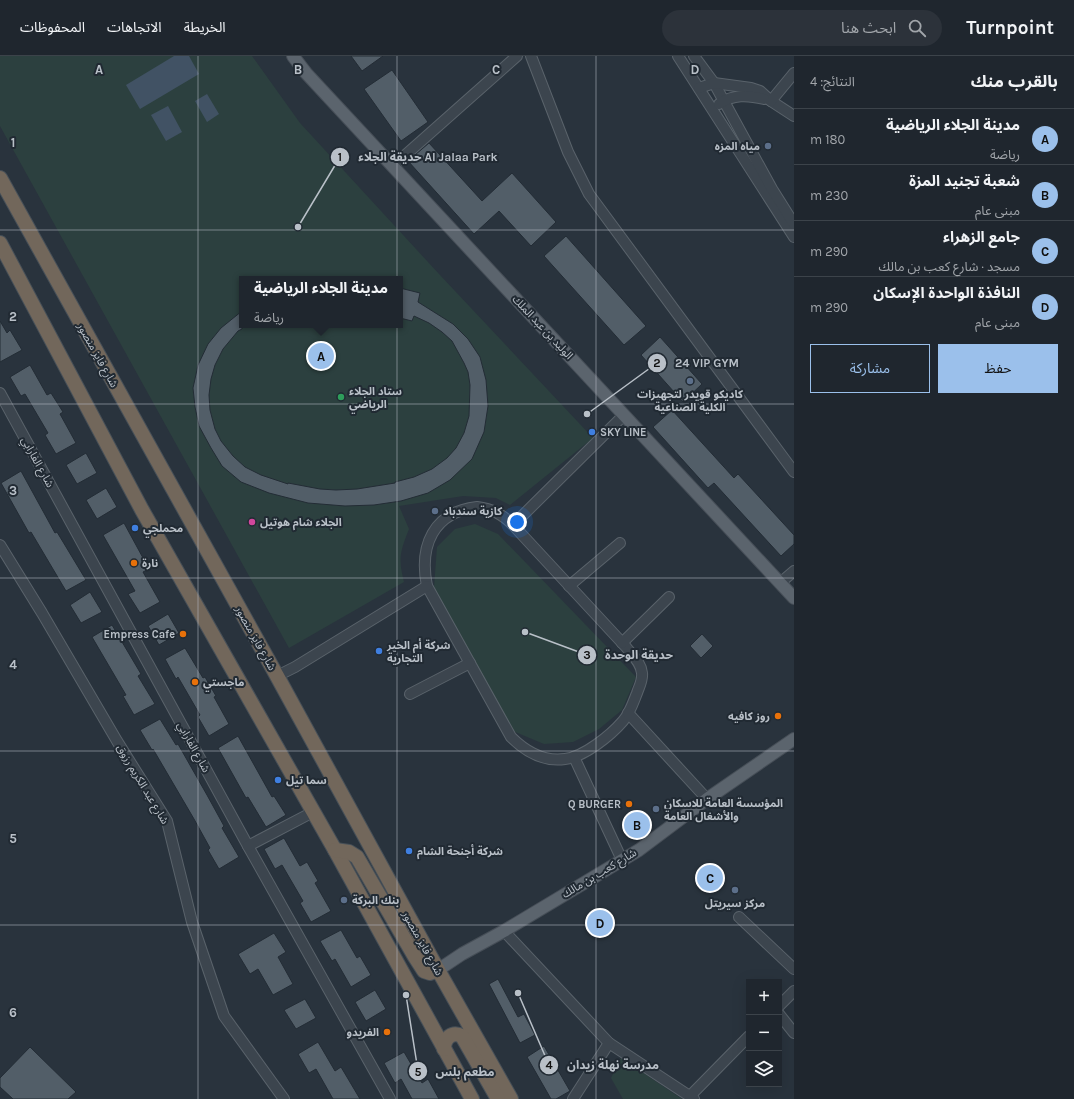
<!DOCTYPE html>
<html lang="ar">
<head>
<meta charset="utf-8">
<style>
	:root { --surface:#1f262e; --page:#2c323a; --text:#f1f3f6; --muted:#a1a5aa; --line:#3c434a; --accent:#9bc0eb }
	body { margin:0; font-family:Karla,"Noto Sans Arabic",sans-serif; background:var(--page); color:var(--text); direction:rtl }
	.controls { position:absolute; right:12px; bottom:12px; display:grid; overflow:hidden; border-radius:0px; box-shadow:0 4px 16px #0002 }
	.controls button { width:36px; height:36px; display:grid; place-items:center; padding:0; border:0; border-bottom:1px solid var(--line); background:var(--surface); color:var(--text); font:20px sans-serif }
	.you { position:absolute; left:517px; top:466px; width:14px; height:14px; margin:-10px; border:3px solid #fff; border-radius:50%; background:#1a73e8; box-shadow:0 0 0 6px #1a73e833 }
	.badge { display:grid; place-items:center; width:26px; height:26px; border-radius:50%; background:var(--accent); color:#111; font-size:13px; font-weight:700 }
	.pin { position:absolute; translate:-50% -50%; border:2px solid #fff; box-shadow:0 1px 4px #0006 }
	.popup { position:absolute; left:239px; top:220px; width:164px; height:52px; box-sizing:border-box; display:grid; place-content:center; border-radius:0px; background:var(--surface); filter:drop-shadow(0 1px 3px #0005); font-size:13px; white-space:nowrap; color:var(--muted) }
	.popup b { font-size:15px; color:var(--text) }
	.popup::after { content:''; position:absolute; left:50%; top:100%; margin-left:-8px; border:8px solid transparent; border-top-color:var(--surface) }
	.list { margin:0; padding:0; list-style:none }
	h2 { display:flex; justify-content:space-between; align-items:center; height:52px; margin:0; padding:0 16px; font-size:17px }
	h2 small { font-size:13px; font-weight:400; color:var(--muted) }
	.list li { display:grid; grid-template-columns:26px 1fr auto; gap:12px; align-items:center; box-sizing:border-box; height:56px; padding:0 16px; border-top:1px solid var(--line) }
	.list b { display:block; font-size:15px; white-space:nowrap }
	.list p { margin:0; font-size:13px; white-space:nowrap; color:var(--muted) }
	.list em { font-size:13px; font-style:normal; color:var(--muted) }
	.actions { display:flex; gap:8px; padding:12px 16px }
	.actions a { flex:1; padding:9px 0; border:1px solid var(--accent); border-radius:0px; text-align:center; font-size:14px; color:var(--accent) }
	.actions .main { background:var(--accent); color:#111 }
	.icon { flex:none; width:22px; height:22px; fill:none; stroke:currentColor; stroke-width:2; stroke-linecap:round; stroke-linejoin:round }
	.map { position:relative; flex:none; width:794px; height:1043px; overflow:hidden; direction:ltr }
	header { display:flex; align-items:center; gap:24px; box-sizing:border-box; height:56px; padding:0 20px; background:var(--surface); border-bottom:1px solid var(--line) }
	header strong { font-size:19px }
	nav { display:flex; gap:22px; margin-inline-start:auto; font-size:14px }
	.search { width:280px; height:36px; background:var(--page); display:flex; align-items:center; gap:10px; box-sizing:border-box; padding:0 14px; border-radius:22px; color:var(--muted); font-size:15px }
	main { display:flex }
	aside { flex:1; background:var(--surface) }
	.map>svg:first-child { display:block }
</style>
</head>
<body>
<header>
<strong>Turnpoint</strong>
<div class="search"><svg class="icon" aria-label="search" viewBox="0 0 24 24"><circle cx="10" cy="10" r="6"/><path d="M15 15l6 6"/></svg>ابحث هنا</div>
<nav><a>الخريطة</a><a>الاتجاهات</a><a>المحفوظات</a></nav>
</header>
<main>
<aside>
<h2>بالقرب منك<small>النتائج: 4</small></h2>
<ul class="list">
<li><span class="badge">A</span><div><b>مدينة الجلاء الرياضية</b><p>رياضة</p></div><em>180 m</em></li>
<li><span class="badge">B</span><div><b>شعبة تجنيد المزة</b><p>مبنى عام</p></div><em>230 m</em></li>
<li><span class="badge">C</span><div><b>جامع الزهراء</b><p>مسجد · شارع كعب بن مالك</p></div><em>290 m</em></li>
<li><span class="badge">D</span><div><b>النافذة الواحدة الإسكان</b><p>مبنى عام</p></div><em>290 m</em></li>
</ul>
<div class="actions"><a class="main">حفظ</a><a>مشاركة</a></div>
</aside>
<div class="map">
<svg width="794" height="1043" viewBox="0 0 794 1043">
	<rect width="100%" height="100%" fill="#29333d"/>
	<g fill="#2c403f" fill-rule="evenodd">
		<path d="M0 0H252L300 67 439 218 593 382 510 449 496 442 463 440 399 450 409 473C400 496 398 502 404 526L289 592 0 70ZM242 223H400V269H242Z"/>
		<path d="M475 468 498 478 636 621 622 654 599 673 573 686 544 688 508 673 434 532 437 491 455 473Z"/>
		<path d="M621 1002 682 1043H623L611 1022Z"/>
	</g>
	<g fill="#415264">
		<path d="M174 0H189L199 18 140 53 126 29Z"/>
		<path d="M207 38 219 58 207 66 195 45Z"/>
		<path d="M168 50 182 76 166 85 151 59Z"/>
	</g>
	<g fill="#525e68" stroke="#232c35">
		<path d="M351 0H383L362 15Z"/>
		<path d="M392 14 428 66 401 85 364 33Z"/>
		<path d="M429 87 482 145 512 117 556 166 531 190 499 155 474 178 408 105Z"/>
		<path d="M566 180 646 270 624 289 544 200Z"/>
		<path d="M400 232 420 237 418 246 453 268 468 283 480 301 486 324 488 350 484 376 472 403 450 424 428 437 401 445 374 449 345 450 308 447 269 437 241 426 222 410 211 392 199 370 195 351 193 332 198 309 208 288 221 272 242 255V273L238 275 223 293 215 309 211 323 209 339 210 354 215 373 221 385 233 400 245 411 261 419 288 428V427L320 433 336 434 357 433 395 427V426L414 421 432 413 447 402 456 392 464 377 469 360 470 329 468 316 464 307 452 285 442 276 429 267 414 260 412 265 400 262Z"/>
		<path d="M0 265 7 277 10 274 22 294 0 306Z"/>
		<path d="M660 281 702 328 683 346 641 299Z"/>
		<path d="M30 309 47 339 51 337 63 356 60 358 76 387 56 398 45 379 48 377 25 338 21 340 10 321Z"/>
		<path d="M672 354 734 422 738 418 794 479V488L781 500 714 427 708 432 653 371Z"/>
		<path d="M86 397 97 417 77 428 66 409Z"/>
		<path d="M21 415 55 477 57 476 86 524 66 535 31 476 29 477 1 427Z"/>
		<path d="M106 432 117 451 97 463 86 444Z"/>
		<path d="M124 467 149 513 143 516 160 546 140 557 128 538 135 535 103 479Z"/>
		<path d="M90 536 102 556 81 567 70 549Z"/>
		<path d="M168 558 179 577 159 589 148 570Z"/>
		<path d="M112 569 141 618 138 620 155 648 134 659 123 640 126 639 92 581Z"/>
		<path d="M702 578 713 590 701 602 690 590Z"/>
		<path d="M185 592 203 622 205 621 216 640 214 641 229 668 209 680 198 661 200 659 178 621 176 623 165 603Z"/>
		<path d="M160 663 176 689 178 688 207 739 224 770 222 772 239 801 219 813 208 794 210 792 194 763 153 693 152 694 140 674Z"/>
		<path d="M238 680 272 741 274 740 286 759 266 771 248 741 246 742 218 692Z"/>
		<path d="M284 782 300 810 307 806 318 825 315 827 331 855 311 866 300 847 303 845 282 809 275 813 264 793Z"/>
		<path d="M341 874 357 902 360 900 371 919 351 931 335 903 332 905 320 885Z"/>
		<path d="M274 877 286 896 278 901 293 928 273 939 258 913 250 918 238 898Z"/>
		<path d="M498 923 518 961 524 958 535 979 520 987 489 928Z"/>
		<path d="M375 934 386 953 366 965 355 946Z"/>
		<path d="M305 943 316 962 296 973 284 954Z"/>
		<path d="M318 986 335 1015 341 1011 360 1043H333L316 1013 309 1017 298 998Z"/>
		<path d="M544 990 570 1035 556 1043H551L527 1001Z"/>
		<path d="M30 991 76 1036 68 1043H13L0 1031V1022Z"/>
		<path d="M404 996 422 1027 428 1023 439 1043H412L401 1023 395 1027 384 1007Z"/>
	</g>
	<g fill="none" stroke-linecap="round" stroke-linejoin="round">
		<g stroke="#5a636b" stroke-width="12">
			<g id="minor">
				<path d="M531 0 568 96 589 138 794 416"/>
				<path d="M678 0 794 181"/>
				<path d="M694 0 714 27 772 133 794 168"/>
				<path d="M699 32 714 27 751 32 760 35 771 45 794 60"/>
				<path d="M771 45 794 17"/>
				<path d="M719 48C733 38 748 39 764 43"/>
				<path d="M393 110 517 0"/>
				<path d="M0 337 248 790 390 1043"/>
				<path d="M477 451C492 453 502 458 513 469L626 591C632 599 641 606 642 617 643 624 639 631 637 637 633 647 630 657 623 665 611 679 584 701 565 703 544 706 525 695 511 681L427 530C419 490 433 456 477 451Z"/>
				<path d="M513 469 624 359"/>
				<path d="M0 489 42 557 117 685 167 765 192 866 224 960 284 1043"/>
				<path d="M780 527 794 515"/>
				<path d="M569 530 620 487"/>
				<path d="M622 587 669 541"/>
				<path d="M277 620 295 611 427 530"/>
				<path d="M410 638 470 607"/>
				<path d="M628 657 707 743"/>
				<path d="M574 701 622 804"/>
				<path d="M248 790 313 756"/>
				<path d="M739 861 794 913"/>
				<path d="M504 875 609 987 694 1043"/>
				<path d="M779 950 794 935"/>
				<path d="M779 958 794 977"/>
				<path d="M690 1040 749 980"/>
				<path d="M573 1043 609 987"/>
			</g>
		</g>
		<g stroke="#464e57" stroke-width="14">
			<g id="major">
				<path d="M293 0 306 17 794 542"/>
				<path d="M438 914 462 898 504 875 639 794 707 743 794 683"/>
			</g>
		</g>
		<g stroke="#475058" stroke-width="16">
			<g id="highway">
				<path d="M0 122 277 620 438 914 511 1043"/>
				<path d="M0 187 142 454 335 794 472 1043"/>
				<path d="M335 794 349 796 357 801 415 901 424 915 430 917 438 914"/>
				<path d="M444 993C444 982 452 975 462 980L498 1043"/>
			</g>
		</g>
		<use href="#minor" stroke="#3c454e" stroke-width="10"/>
		<use href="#major" stroke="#5b646d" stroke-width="12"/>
		<use href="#highway" stroke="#72675b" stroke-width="14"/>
	</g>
	<path fill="none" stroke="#b9c0c8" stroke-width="1" stroke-opacity="0.55" d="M198 0V1043M397 0V1043M596 0V1043M0 174H794M0 348H794M0 522H794M0 695H794M0 869H794"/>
	<g fill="#5c6f8a" stroke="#212a33" stroke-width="1.5">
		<circle cx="768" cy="90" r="4"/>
		<circle cx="690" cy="325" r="4"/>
		<circle cx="435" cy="455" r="4"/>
		<circle cx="656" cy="753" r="4"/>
		<circle cx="735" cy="834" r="4"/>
		<circle cx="344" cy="844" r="4"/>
	</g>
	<circle fill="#2e9e5b" stroke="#212a33" stroke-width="1.5" cx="341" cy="341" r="4"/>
	<g fill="#3f7fe0" stroke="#212a33" stroke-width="1.5">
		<circle cx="592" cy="376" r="4"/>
		<circle cx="135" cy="472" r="4"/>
		<circle cx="379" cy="595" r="4"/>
		<circle cx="278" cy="724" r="4"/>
		<circle cx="409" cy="795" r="4"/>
	</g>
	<circle fill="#d1479c" stroke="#212a33" stroke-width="1.5" cx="252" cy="466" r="4"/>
	<g fill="#e8710a" stroke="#212a33" stroke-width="1.5">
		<circle cx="134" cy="507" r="4"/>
		<circle cx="183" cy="578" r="4"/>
		<circle cx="195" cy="626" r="4"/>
		<circle cx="778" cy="660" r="4"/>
		<circle cx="629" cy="748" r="4"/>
		<circle cx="387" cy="976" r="4"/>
	</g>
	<g text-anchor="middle" stroke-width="4" stroke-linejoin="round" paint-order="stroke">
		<g font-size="11" font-weight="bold" fill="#b9c0c8" stroke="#212a33" text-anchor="start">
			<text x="760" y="94" text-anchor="end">مياه المزه</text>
			<text x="349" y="339">ستاد الجلاء<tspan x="349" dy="13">الرياضي</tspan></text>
			<text x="690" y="342" text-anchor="middle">كاديكو قويدر لتجهيزات<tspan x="690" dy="13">الكلية الصناعية</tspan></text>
			<text x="600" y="380">SKY LINE</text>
			<text x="443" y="459">كازية سندباد</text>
			<text x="260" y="470">الجلاء شام هوتيل</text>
			<text x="143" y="476">محملجي</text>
			<text x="142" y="511">نارة</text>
			<text x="175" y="582" text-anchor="end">Empress Cafe</text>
			<text x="387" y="593">شركة أم الخير<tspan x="387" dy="13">التجارية</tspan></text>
			<text x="203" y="630">ماجستي</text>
			<text x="770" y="664" text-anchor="end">روز كافيه</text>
			<text x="286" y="728">سما تيل</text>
			<text x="664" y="751">المؤسسة العامة للاسكان<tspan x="664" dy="13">والأشغال العامة</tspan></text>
			<text x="621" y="752" text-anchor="end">Q BURGER</text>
			<text x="417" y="799">شركة أجنحة الشام</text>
			<text x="352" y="848">بنك البركة</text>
			<text x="735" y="851" text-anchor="middle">مركز سيريتل</text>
			<text x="379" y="980" text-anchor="end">الفريدو</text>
		</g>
		<g font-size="11" fill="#b9c0c8" stroke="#212a33">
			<text transform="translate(543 271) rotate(47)" y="4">الوليد بن عبد الملك</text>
			<text transform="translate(98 299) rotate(61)" y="4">شارع فايز منصور</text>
			<text transform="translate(38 406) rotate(61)" y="4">شارع الفارابي</text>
			<text transform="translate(256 582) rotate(61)" y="4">شارع فايز منصور</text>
			<text transform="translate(194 691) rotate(61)" y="4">شارع الفارابي</text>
			<text transform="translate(143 728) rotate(59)" y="4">شارع عبد الكريم رزوق</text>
			<text transform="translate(599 817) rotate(-31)" y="4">شارع كعب بن مالك</text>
			<text transform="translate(423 887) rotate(61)" y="4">شارع فايز منصور</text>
		</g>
	</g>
	<g font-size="13" text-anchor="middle" font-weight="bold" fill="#b9c0c8" stroke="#212a33" stroke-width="4" stroke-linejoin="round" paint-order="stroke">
		<text x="99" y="18">A</text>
		<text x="298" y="18">B</text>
		<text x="496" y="18">C</text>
		<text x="695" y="18">D</text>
		<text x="13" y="91">1</text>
		<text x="13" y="265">2</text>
		<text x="13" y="439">3</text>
		<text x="13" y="613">4</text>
		<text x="13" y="787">5</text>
		<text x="13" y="961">6</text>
	</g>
	<path fill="none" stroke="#b9c0c8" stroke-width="1.5" d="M298 171L340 101M587 358L657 307M525 576L587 599M518 937L549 1009M406 939L418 1015"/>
	<g fill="#b9c0c8" stroke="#212a33" stroke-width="1.5">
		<circle cx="298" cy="171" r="4"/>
		<circle cx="587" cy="358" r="4"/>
		<circle cx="525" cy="576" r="4"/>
		<circle cx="518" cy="937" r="4"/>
		<circle cx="406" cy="939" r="4"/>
		<circle cx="340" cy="101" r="10"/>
		<circle cx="657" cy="307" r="10"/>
		<circle cx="587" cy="599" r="10"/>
		<circle cx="549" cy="1009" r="10"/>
		<circle cx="418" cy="1015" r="10"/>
	</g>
	<g font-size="12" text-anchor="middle" font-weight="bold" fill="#111">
		<text x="340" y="105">1</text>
		<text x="657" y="311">2</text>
		<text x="587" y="603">3</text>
		<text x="549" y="1013">4</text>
		<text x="418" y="1020">5</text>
	</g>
	<g font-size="12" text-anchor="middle" font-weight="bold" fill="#b9c0c8" stroke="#212a33" stroke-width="4" stroke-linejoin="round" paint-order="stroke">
		<text x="428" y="105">حديقة الجلاء Al Jalaa Park</text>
		<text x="707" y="311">24 VIP GYM</text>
		<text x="639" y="603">حديقة الوحدة</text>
		<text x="613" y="1013">مدرسة نهلة زيدان</text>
		<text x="465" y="1020">مطعم بلس</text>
	</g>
</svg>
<div class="controls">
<button>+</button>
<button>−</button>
<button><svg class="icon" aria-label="layers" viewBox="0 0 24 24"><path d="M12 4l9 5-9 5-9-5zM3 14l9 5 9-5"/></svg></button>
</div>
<div class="you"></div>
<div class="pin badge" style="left:321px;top:300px">A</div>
<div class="popup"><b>مدينة الجلاء الرياضية</b>رياضة</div>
<div class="pin badge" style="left:637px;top:769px">B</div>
<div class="pin badge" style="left:710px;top:822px">C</div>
<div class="pin badge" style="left:600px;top:867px">D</div>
</div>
</main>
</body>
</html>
